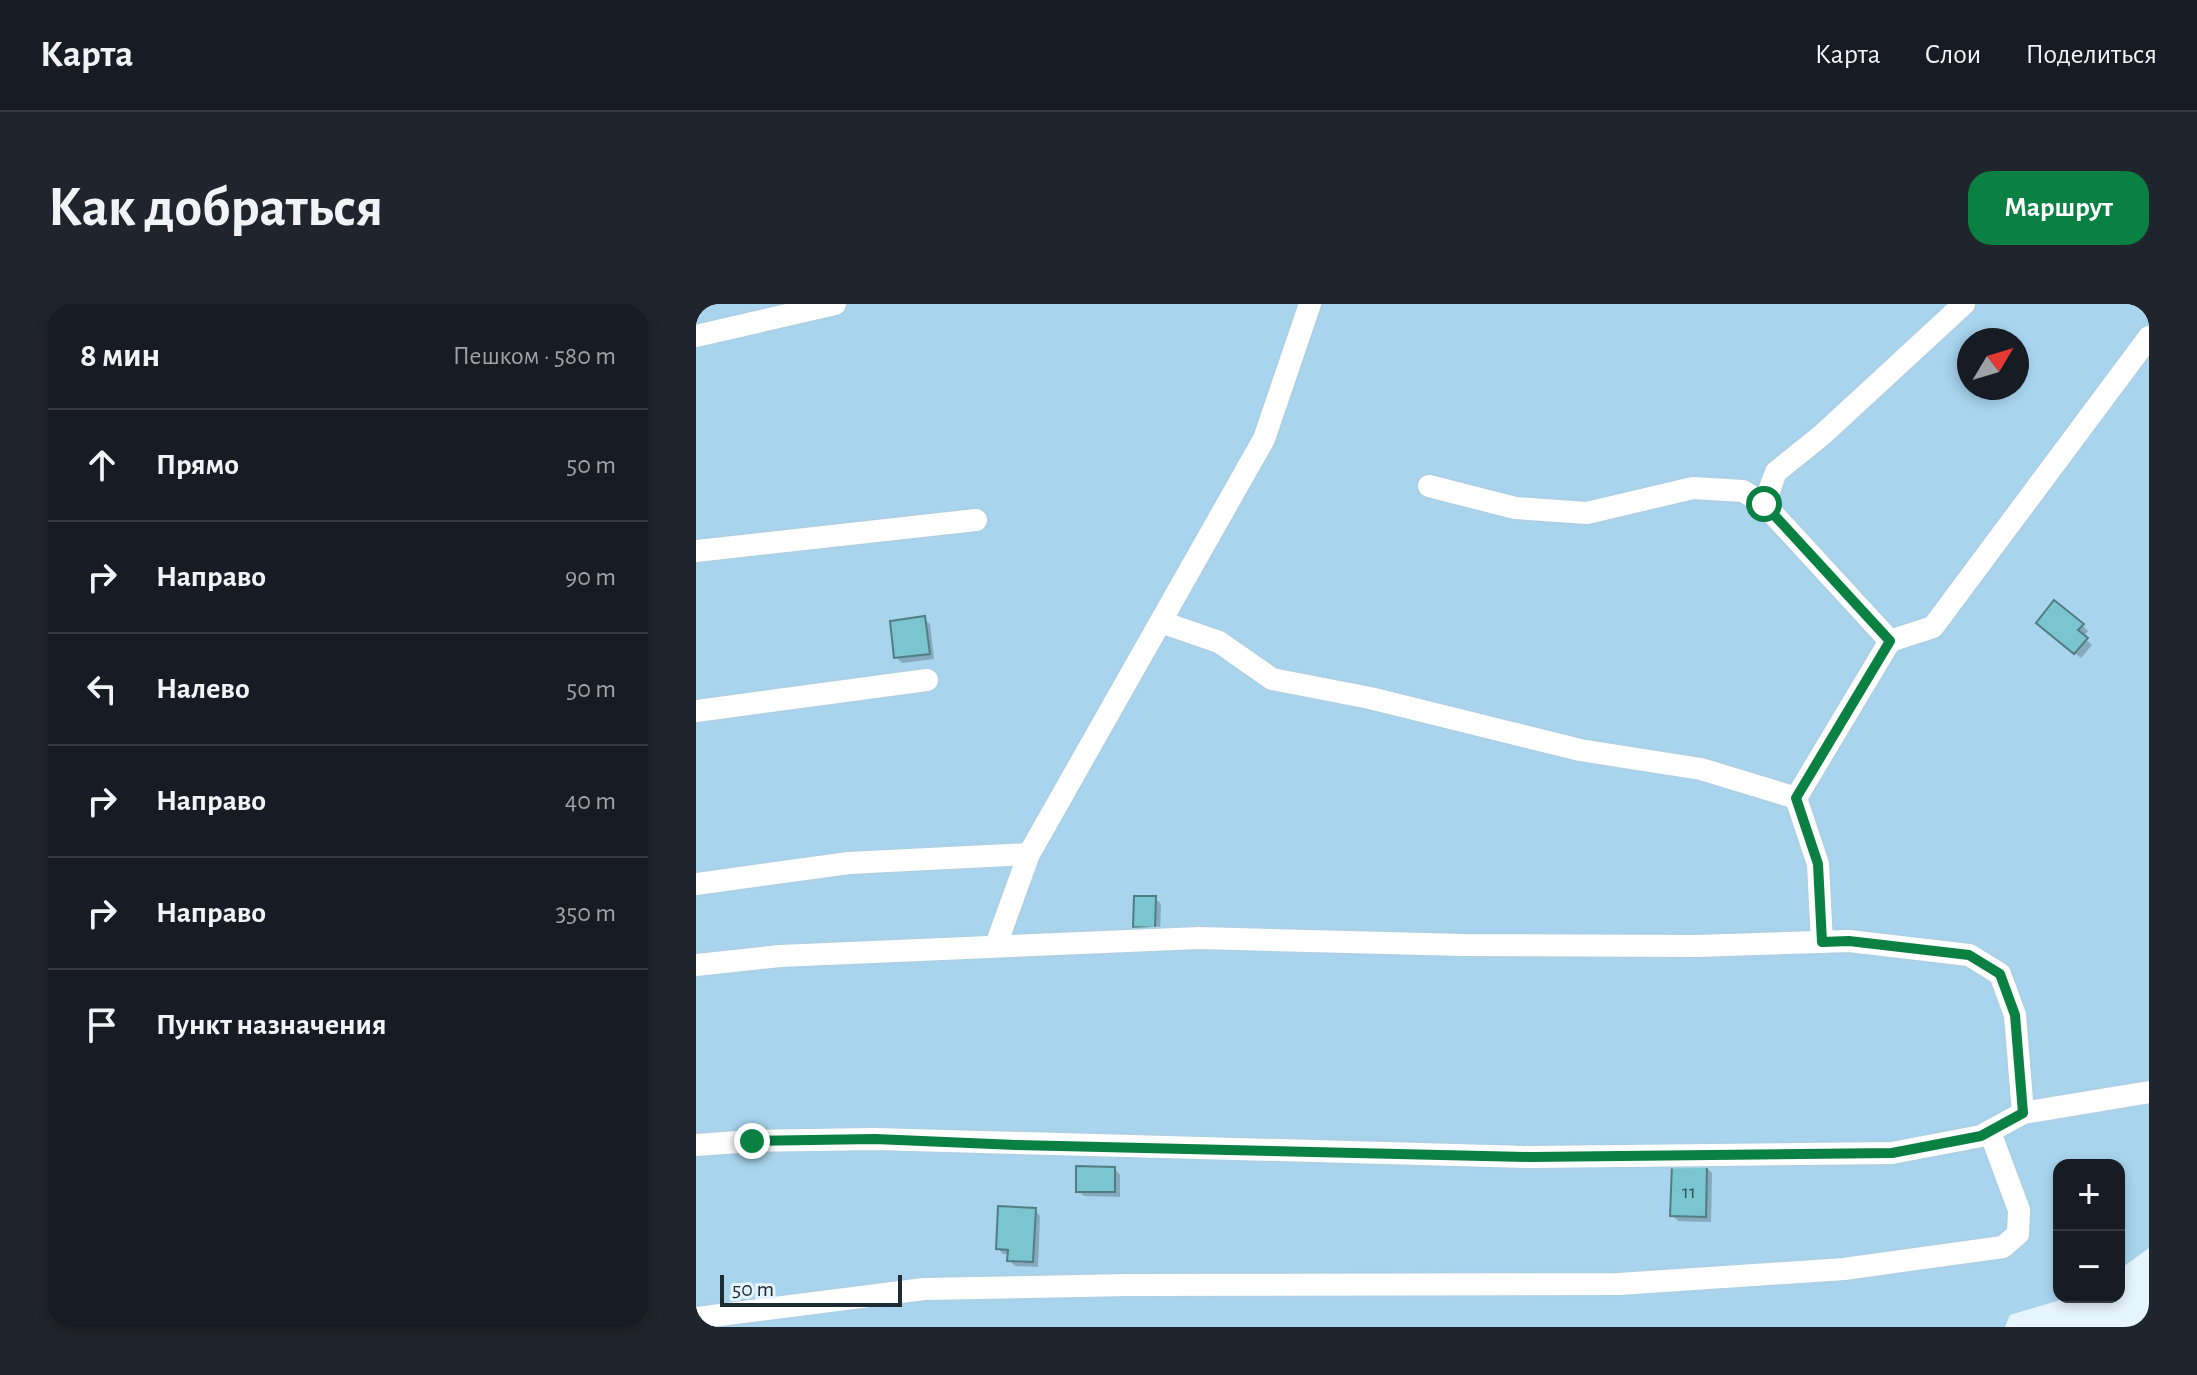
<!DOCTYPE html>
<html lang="ru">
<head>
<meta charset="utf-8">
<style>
	:root { --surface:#171b24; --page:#20242c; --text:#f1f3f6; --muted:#9ea1a6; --line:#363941; --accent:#0b8043 }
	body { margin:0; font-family:"Alegreya Sans",sans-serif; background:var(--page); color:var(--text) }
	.controls { position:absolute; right:24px; bottom:24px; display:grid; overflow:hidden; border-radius:16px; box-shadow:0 4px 12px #0003 }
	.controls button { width:72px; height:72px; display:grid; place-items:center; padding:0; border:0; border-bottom:2px solid var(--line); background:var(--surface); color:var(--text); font:40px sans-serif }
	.compass { position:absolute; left:1261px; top:24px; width:72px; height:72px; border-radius:50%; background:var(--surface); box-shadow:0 4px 12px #0003; rotate:52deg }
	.scale { position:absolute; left:24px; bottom:20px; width:182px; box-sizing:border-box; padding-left:8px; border:4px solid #1d2b33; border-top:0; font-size:22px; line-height:28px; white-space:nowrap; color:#1d2b33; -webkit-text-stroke:6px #e6f4fd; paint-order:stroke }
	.stop { position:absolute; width:24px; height:24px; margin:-18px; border:6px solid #0b8043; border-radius:50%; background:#fff }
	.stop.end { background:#0b8043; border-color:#fff; box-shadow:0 2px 8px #0008 }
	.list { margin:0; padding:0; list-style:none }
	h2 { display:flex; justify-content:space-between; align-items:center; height:104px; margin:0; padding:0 32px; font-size:34px }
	h2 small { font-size:26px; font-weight:400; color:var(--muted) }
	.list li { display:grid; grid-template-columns:52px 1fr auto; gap:24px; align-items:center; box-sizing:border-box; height:112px; padding:0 32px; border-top:2px solid var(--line) }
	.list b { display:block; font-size:30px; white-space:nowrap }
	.list em { font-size:26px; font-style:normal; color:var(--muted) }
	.icon { flex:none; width:44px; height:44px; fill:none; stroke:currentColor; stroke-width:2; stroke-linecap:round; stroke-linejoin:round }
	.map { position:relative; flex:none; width:1453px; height:1023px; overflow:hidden; border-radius:24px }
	header { display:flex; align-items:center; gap:48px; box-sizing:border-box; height:112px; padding:0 40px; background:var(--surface); border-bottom:2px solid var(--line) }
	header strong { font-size:38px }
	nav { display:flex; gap:44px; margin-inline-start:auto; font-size:28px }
	.intro { display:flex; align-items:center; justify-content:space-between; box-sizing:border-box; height:192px; padding:0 48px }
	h1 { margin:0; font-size:56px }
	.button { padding:20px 36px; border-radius:24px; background:var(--accent); color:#fff; font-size:28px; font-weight:700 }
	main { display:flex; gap:48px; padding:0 48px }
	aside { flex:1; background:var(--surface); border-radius:24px; box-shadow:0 4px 12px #0003 }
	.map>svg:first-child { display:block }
</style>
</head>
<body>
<header>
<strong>Карта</strong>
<nav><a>Карта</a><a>Слои</a><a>Поделиться</a></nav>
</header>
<div class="intro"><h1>Как добраться</h1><a class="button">Маршрут</a></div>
<main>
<aside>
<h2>8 мин<small>Пешком · 580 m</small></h2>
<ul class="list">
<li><svg class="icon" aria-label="ahead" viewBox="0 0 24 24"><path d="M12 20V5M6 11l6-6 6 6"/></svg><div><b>Прямо</b></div><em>50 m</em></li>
<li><svg class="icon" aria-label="right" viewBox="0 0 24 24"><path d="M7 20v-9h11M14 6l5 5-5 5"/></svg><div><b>Направо</b></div><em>90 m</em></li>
<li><svg class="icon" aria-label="left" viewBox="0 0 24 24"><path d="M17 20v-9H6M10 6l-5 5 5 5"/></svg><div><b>Налево</b></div><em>50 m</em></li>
<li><svg class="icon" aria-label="right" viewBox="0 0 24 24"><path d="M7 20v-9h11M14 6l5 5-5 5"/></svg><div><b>Направо</b></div><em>40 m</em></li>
<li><svg class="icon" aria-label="right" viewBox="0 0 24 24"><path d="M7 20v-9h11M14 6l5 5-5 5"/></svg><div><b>Направо</b></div><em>350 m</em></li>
<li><svg class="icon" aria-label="arrive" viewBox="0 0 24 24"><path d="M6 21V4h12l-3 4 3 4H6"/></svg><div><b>Пункт назначения</b></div></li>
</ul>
</aside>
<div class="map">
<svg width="1453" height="1023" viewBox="0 0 1453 1023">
	<rect width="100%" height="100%" fill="#e6f4fd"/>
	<path fill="#a8d4ee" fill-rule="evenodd" d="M0 0H1453V944L1423 966V861H1363V993H1374L1314 1011 1309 1023H0ZM1273 36H1321V84H1273Z"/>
	<g fill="#0003">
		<path d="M228 315 234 320 238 355 206 359 200 353Z"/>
		<path d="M1386 321 1392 327 1387 333 1396 341 1385 354 1348 324Z"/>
		<path d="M459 594 465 600 464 629 444 628 439 622Z"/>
		<path d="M1010 863 1016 869 1015 918 982 917 976 911Z"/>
		<path d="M419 865 424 871V893L388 892 382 887Z"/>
		<path d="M339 906 344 912 342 963 319 962 313 956V950H307L302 944Z"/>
	</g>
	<g fill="#7ac5cf" stroke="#527d83" stroke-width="2">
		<path d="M1358 296 1388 320 1382 326 1392 334 1378 350 1340 319Z"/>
		<path d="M229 312 234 350 198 354 194 317Z"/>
		<path d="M438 592H460L459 624 437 623Z"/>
		<path d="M976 860 1011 861 1010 913 974 912Z"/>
		<path d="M380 862 419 863V888H380Z"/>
		<path d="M302 902 340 904 337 958 311 957 312 946 300 945Z"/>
	</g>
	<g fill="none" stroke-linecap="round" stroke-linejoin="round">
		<g stroke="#acd0e5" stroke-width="26">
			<g id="street">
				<path d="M0 32 139 0"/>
				<path d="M733 182 819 204 891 209 997 184 1047 187 1068 200 1194 337"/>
				<path d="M1068 200 1080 168 1126 131 1268 0"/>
				<path d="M0 247 280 216"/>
				<path d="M465 318 523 338 576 375 674 394 884 446 1005 465 1100 494"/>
				<path d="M0 407 231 376"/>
				<path d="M0 580 153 559 333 550"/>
				<path d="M1126 638 1122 560 1100 494 1194 337 1237 323 1453 33"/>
				<path d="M300 641 333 550 568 135 614 0"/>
				<path d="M0 661 84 652 503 634 767 641 1001 642 1153 637 1273 651 1304 670 1319 711 1327 809"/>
				<path d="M0 841 56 837 179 835 834 853 1196 849 1285 832 1327 809 1453 788"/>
				<path d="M0 1014 228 985 433 981 923 980 1148 965 1307 943 1322 930 1323 906 1294 828"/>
			</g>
		</g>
		<use href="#street" stroke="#fff" stroke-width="22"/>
	</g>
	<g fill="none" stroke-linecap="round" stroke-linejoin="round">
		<path stroke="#0b8043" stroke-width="10" d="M56 837 179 835 320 841 834 853 1196 849 1285 832 1327 809 1319 711 1304 670 1273 651 1153 637 1126 638 1122 560 1100 494 1194 337 1068 200"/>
	</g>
	<g text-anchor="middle" stroke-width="6" stroke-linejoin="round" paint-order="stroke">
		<g font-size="20" fill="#34525a">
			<text x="993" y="894">11</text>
		</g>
	</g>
</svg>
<div class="controls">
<button>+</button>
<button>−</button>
</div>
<svg class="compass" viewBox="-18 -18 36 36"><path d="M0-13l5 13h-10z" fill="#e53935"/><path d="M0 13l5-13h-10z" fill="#9ea1a6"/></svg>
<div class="scale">50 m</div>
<div class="stop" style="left:1068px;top:200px"></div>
<div class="stop end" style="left:56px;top:837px"></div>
</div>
</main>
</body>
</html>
